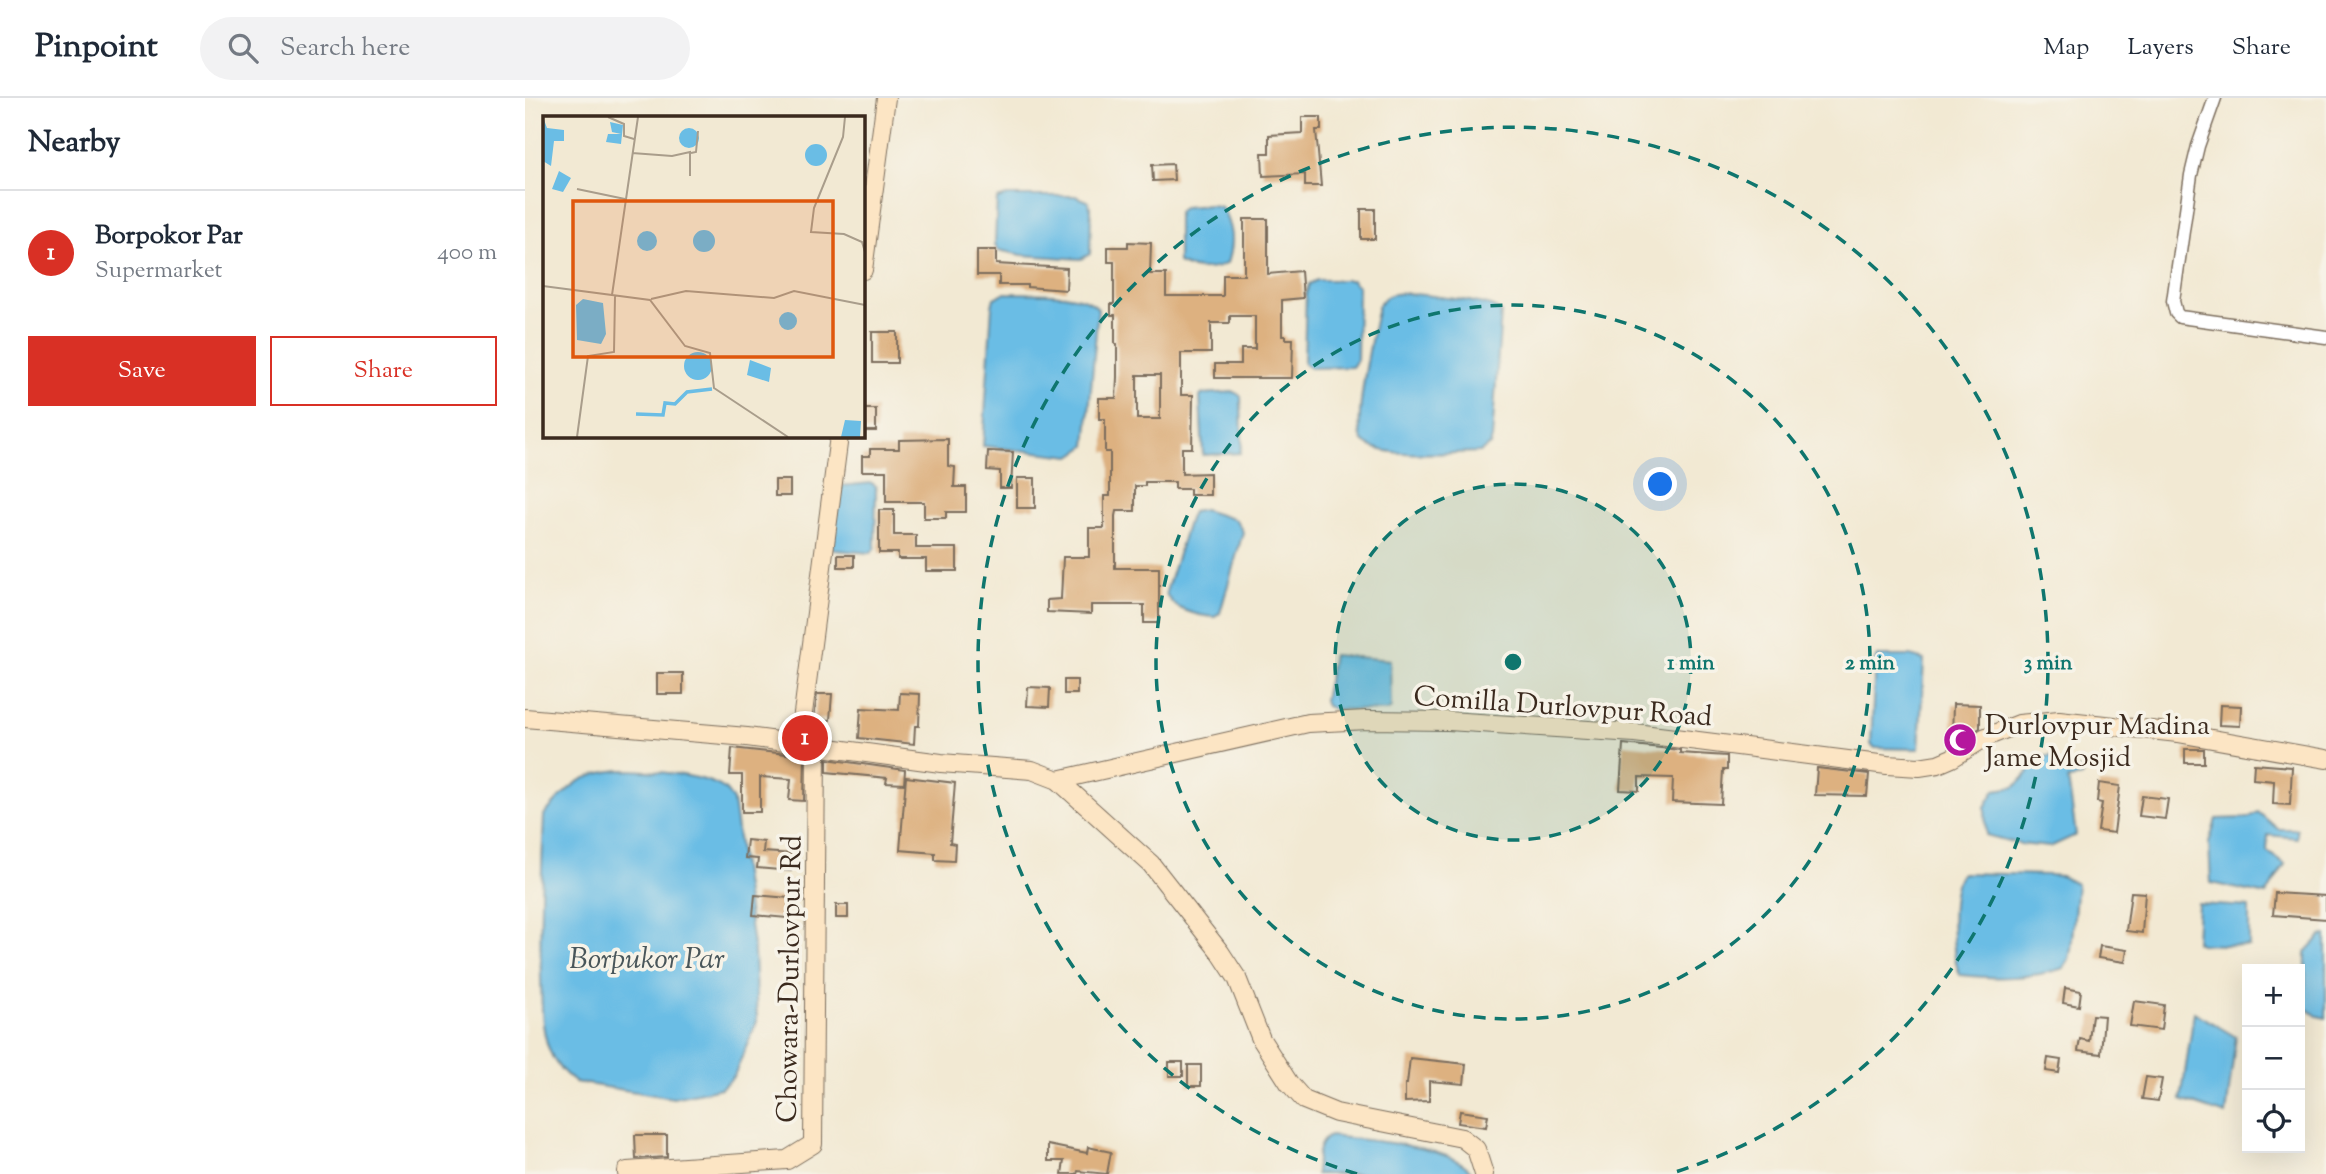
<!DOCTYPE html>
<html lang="en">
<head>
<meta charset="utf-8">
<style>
	:root { --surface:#fff; --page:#f2f2f3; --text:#1f2937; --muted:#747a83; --line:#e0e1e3; --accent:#d93025 }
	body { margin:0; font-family:"Sorts Mill Goudy",serif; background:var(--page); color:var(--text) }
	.controls { position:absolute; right:21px; bottom:21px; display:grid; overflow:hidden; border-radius:0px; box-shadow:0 7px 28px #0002 }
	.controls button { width:63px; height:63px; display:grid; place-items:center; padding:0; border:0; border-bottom:2px solid var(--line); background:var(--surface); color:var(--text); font:35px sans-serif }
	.you { position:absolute; left:1136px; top:387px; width:24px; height:24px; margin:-18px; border:5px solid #fff; border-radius:50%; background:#1a73e8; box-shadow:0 0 0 10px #1a73e833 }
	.badge { display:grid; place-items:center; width:46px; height:46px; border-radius:50%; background:var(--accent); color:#fff; font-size:23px; font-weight:700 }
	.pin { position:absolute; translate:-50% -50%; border:4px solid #fff; box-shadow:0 2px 7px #0006 }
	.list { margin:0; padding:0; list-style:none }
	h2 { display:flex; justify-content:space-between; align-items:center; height:91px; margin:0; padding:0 28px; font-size:30px }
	h2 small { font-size:23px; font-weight:400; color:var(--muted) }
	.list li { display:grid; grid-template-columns:46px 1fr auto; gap:21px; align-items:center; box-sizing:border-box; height:126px; padding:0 28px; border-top:2px solid var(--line) }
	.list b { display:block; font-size:26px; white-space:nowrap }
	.list p { margin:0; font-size:23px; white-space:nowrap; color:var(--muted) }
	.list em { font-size:23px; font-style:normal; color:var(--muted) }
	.actions { display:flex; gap:14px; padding:21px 28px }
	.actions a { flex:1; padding:16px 0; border:2px solid var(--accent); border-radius:0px; text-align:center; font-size:24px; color:var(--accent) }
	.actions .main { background:var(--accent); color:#fff }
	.icon { flex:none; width:38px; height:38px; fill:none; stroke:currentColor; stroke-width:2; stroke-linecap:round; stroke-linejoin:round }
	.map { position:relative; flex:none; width:1801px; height:1076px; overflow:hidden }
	header { display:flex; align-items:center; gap:42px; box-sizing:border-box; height:98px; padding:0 35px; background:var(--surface); border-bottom:2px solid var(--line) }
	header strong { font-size:33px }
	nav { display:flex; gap:38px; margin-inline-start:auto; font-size:24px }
	.search { width:490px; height:63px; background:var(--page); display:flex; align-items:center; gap:18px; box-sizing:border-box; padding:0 24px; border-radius:38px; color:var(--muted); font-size:26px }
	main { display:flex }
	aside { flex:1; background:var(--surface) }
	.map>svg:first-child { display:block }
</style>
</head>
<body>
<header>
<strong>Pinpoint</strong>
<div class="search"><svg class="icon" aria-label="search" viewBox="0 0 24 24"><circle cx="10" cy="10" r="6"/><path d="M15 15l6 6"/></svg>Search here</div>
<nav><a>Map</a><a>Layers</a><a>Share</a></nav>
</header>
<main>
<aside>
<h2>Nearby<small></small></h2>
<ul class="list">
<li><span class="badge">1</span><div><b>Borpokor Par</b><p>Supermarket</p></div><em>400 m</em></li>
</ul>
<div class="actions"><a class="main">Save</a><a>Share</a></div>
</aside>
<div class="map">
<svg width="1801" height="1076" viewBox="0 0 1801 1076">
	<rect width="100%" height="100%" fill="#f7f3e8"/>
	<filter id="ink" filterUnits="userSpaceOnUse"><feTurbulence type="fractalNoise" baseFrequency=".0143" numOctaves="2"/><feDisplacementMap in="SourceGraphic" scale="14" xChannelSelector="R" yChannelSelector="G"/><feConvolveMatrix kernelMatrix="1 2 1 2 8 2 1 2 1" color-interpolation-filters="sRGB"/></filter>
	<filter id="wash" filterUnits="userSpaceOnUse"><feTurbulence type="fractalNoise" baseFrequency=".00686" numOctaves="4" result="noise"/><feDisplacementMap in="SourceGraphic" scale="28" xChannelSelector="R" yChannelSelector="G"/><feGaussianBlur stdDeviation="1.57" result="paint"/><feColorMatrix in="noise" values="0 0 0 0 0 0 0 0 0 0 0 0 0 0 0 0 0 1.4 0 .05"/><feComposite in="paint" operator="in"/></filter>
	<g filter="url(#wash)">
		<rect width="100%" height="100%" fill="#f2e9d3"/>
		<g fill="#6abde5" stroke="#527482" stroke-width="2">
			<path d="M482 98H550L563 103 566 112 565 156 556 161 497 157 473 152 470 146 472 101Z"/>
			<path d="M686 107 696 109C707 128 709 144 702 165 688 174 667 172 653 165V114L659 109Z"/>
			<path d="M792 182H827L833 188 832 262 827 269 785 270 779 266 781 196 784 186Z"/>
			<path d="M479 195C500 196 561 192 573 211L561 348 546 358 458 348 467 208 469 200Z"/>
			<path d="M881 195C899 198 965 202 976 214L967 340 965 347 955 354C928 354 856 362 838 343 826 330 849 229 853 208 860 196 867 196 881 195Z"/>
			<path d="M709 294 716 298 717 346 715 355 678 357 675 299 677 296Z"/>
			<path d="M347 385 351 389 350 450 346 455 310 452 307 449 315 388Z"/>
			<path d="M679 412 711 422 718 434 695 515 690 519C674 518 645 512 641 494L664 421 667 414Z"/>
			<path d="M808 557 865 562 866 610 862 613 809 611 801 608 799 603Z"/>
			<path d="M1352 558H1385L1399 562 1394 651 1350 650 1346 646 1350 563Z"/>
			<path d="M1526 658 1541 669 1557 672V679L1543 681 1551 737 1525 749 1495 746 1461 737 1460 709 1470 692 1490 689 1504 674 1500 661Z"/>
			<path d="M95 672C121 672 177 676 198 690 203 693 205 698 208 703L229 855 232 923 209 978 196 990 148 1000 50 984C41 977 33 970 28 960 15 936 17 906 16 880 14 826 17 772 19 717 45 688 54 676 95 672Z"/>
			<path d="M1733 714 1753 731H1772V740L1743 737 1742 753 1760 766 1741 797 1686 785 1684 745 1691 721 1723 720Z"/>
			<path d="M1437 775 1524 777 1536 778 1552 786 1546 851 1544 861 1539 870C1504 881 1471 881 1435 877 1426 859 1423 789 1437 775Z"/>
			<path d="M1673 806 1724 809V848L1675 846 1671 844Z"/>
			<path d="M1801 837V920L1792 918 1780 909 1781 854 1796 838Z"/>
			<path d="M1669 914 1711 939 1701 1017 1656 1002Z"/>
			<path d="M804 1038C837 1042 930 1047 948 1076H791C792 1062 791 1045 804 1038Z"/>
		</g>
		<g id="blocks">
			<g fill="#ddb180" fill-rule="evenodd">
				<path d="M777 19H796V32H791L796 88H780V76L738 78 737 55H744V37L777 35Z"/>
				<path d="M648 66 649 82 628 83 627 67Z"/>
				<rect x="836" y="111" width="14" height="30"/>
				<path d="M719 121H743V176L776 173 778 200 757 202V238H760V241H768L767 280H690V266H716V251H730V218H705V225H686V255H656V297H668L667 350H657V376L685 375V397H665V391H650V384H620V388H610V413H591L590 418V470H634V525H619V507H566V516L522 514V502L536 501 538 459H564V430H579V398H585V354H580V321H574V300H591L592 279V246H590V217H586V206H589V164H583V149H603V144L626 145 625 176H641V198H698V177H719ZM612 277H635V321H612Z"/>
				<path d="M452 152H471V166L542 170 541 192 502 189V187H474V177H452Z"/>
				<rect x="347" y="234" width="25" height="31"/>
				<rect x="338" y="311" width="13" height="22"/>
				<path d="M423 341V368L430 369 429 389H441V414H421V420H399V404H361V373H337V358H345V351H374V342Z"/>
				<path d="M463 353 488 354 486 390H475V373L462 372Z"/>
				<rect x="492" y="380" width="18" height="30"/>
				<rect x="250" y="382" width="15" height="16"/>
				<path d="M354 412H369V437H391V450H432V473H401V461H373V455H354Z"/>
				<rect x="313" y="457" width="16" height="12"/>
				<rect x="132" y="575" width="26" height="21"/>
				<rect x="539" y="582" width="13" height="14"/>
				<path d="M503 589 525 590 524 609 502 608Z"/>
				<path d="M375 595 395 596 394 628H390L389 646 334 640 336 610 374 612Z"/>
				<path d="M292 596H307L305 622 289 621Z"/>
				<path d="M1428 606 1455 607V630L1438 640H1427Z"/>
				<path d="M1695 607 1716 608 1715 628 1694 627Z"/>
				<path d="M1098 646 1155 652V655L1202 658V672H1198L1196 706 1147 704 1148 680 1114 679V693L1095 692Z"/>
				<path d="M207 650 280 658 279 703 264 702 266 681 235 679V714H217V677H205Z"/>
				<rect x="1660" y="651" width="19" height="14"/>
				<path d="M302 661 380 672 379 686 361 685 362 680 302 674Z"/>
				<path d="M1729 666 1767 669 1765 707 1748 706 1749 683 1728 681Z"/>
				<path d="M1292 670 1344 676 1342 698 1290 697Z"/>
				<path d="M381 679 430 685 425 745 430 746 429 763 410 762V755L375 752Z"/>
				<path d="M1574 685 1595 688 1589 735 1573 733 1577 705 1572 704Z"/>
				<path d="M1617 698 1643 701 1640 721 1614 718Z"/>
				<path d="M222 742 239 744 238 754 268 756 266 773 232 770 233 761 220 760Z"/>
				<path d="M1606 794 1620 795 1617 835 1601 833Z"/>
				<path d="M1750 795 1801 798V821L1748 817Z"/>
				<path d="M230 797 264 800 262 820 228 817Z"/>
				<rect x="311" y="807" width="12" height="13"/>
				<path d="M1575 848 1602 852 1600 864 1573 860Z"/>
				<path d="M1540 890 1556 893 1554 908 1538 905Z"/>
				<path d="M1609 903 1639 907 1636 932 1605 928Z"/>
				<path d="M1567 917 1579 918 1576 956 1553 953 1555 941 1564 943Z"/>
				<path d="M885 960 941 966 939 986 904 983V1003L880 1004V986H882Z"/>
				<path d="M1523 960 1536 962 1534 975 1521 973Z"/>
				<rect x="644" y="964" width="14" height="14"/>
				<rect x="663" y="967" width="13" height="21"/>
				<path d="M1621 979 1637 981 1633 1003 1617 1001Z"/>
				<path d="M935 1013 963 1017 961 1029 933 1025Z"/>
				<path d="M110 1037H142V1059L111 1061Z"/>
				<path d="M523 1047 562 1055 563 1049 586 1054 582 1076 553 1073 552 1076H537L539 1063H523Z"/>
			</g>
		</g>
	</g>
	<g filter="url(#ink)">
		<use href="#blocks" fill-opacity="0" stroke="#7b6d5d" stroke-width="2"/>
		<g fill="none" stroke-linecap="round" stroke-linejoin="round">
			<g stroke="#7b6d5d" stroke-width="15">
				<path id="street" d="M1690 0 1673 48 1666 77 1648 203 1651 215 1655 219 1801 239"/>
			</g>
			<g stroke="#7b6d5d" stroke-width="20">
				<g id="secondary">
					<path d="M338 172 361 0"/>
					<path d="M0 620 222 639 416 665 507 672 533 682 626 766 695 854 712 880 736 941 764 985 779 1002 811 1015 937 1040 951 1051 959 1076"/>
					<path d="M274 646 314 338"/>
					<path d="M533 682 783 625 842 622 923 623 1110 635 1362 667 1394 669 1413 666 1427 660 1461 639 1494 626 1534 622 1653 635 1801 661"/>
					<path d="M102 1076V1073L262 1062 288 1046 291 648"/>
				</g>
			</g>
			<use href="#street" stroke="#fff" stroke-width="12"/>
			<use href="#secondary" stroke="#fce5c4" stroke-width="18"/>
		</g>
	</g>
	<circle cx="988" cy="564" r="178" fill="#0f766e" fill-opacity=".12"/>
	<g fill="none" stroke="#0f766e" stroke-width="3.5" stroke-dasharray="12 9">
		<circle cx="988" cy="564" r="178"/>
		<circle cx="988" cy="564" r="357"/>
		<path d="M832 1076A535 535 0 1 1 1144 1076"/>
	</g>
	<defs>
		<g id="mosque-disc" transform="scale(1.75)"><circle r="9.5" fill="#b5179e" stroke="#f7f3e8"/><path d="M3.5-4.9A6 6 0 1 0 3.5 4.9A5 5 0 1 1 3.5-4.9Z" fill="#fff"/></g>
	</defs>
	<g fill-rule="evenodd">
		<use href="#mosque-disc" x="1435" y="642"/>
	</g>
	<g text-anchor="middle" stroke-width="7" stroke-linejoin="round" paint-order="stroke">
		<g font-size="28" fill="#3b2a1e" stroke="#f7f3e8">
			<text transform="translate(1038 607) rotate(4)" y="10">Comilla Durlovpur Road</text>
			<text transform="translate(263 881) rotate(-89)" y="10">Chowara-Durlovpur Rd</text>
		</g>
		<g font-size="28" fill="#3b2a1e" stroke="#f7f3e8" text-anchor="start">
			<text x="1460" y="636">Durlovpur Madina<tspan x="1460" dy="32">Jame Mosjid</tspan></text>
		</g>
		<g font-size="30" font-style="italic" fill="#49565a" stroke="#f7f3e8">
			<text x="122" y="870">Borpukor Par</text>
		</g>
	</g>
	<g transform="translate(18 18)">
		<rect width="322" height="322" fill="#f2e9d3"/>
		<path d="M0 1 4 12 21 14V25H11L8 50 0 45ZM67 6 80 9 78 28 63 26 65 18H78L69 16ZM136 22a10 10 0 1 1 20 0a10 10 0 1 1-20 0ZM262 39a11 11 0 1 1 22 0a11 11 0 1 1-22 0ZM16 55 28 62 20 76 9 73ZM150 125a11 11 0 1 1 22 0a11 11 0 1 1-22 0ZM94 125a10 10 0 1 1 20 0a10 10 0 1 1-20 0ZM40 183 60 187 63 218 58 228 34 224 33 189ZM236 205a9 9 0 1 1 18 0a9 9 0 1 1-18 0ZM141 250a14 14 0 1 1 28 0a14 14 0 1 1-28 0ZM207 244 228 252 226 266 204 259ZM302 304 318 305 317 321H298Z" fill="#6abde5"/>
		<path fill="none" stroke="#6abde5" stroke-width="3.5" d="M93 298 120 299 122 287 132 288 144 276 169 273"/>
		<path fill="none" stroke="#a99d8b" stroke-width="2" d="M65 1 81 8V20L91 23M302 1 300 21 271 92 268 116 301 118 319 126 322 136M89 37 129 40 147 36V60M148 37 153 36 155 15M34 73 82 83M0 170 107 184 142 230 167 237 171 272 245 321M69 179 95 1M108 183 143 175 231 182 251 175 322 189M34 321 45 240 71 236 72 180"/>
		<path fill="#df570d" fill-opacity="0.15" stroke="#df570d" stroke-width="3.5" d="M30 85H290V241H30Z"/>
		<rect width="322" height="322" fill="none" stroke="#3b2a1e" stroke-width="3.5"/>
	</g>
	<circle cx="988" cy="564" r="10" fill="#0f766e" stroke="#f7f3e8" stroke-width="3.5"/>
	<g font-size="21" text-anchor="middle" font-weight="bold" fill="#0f766e" stroke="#f7f3e8" stroke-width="7" stroke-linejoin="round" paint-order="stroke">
		<text x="1166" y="571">1 min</text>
		<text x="1345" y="571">2 min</text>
		<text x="1523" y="571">3 min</text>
	</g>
</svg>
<div class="controls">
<button>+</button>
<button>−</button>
<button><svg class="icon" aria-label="locate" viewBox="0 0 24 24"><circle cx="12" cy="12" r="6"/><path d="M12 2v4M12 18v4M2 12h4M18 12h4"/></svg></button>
</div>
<div class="you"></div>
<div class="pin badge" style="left:280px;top:640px">1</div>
</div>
</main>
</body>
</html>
